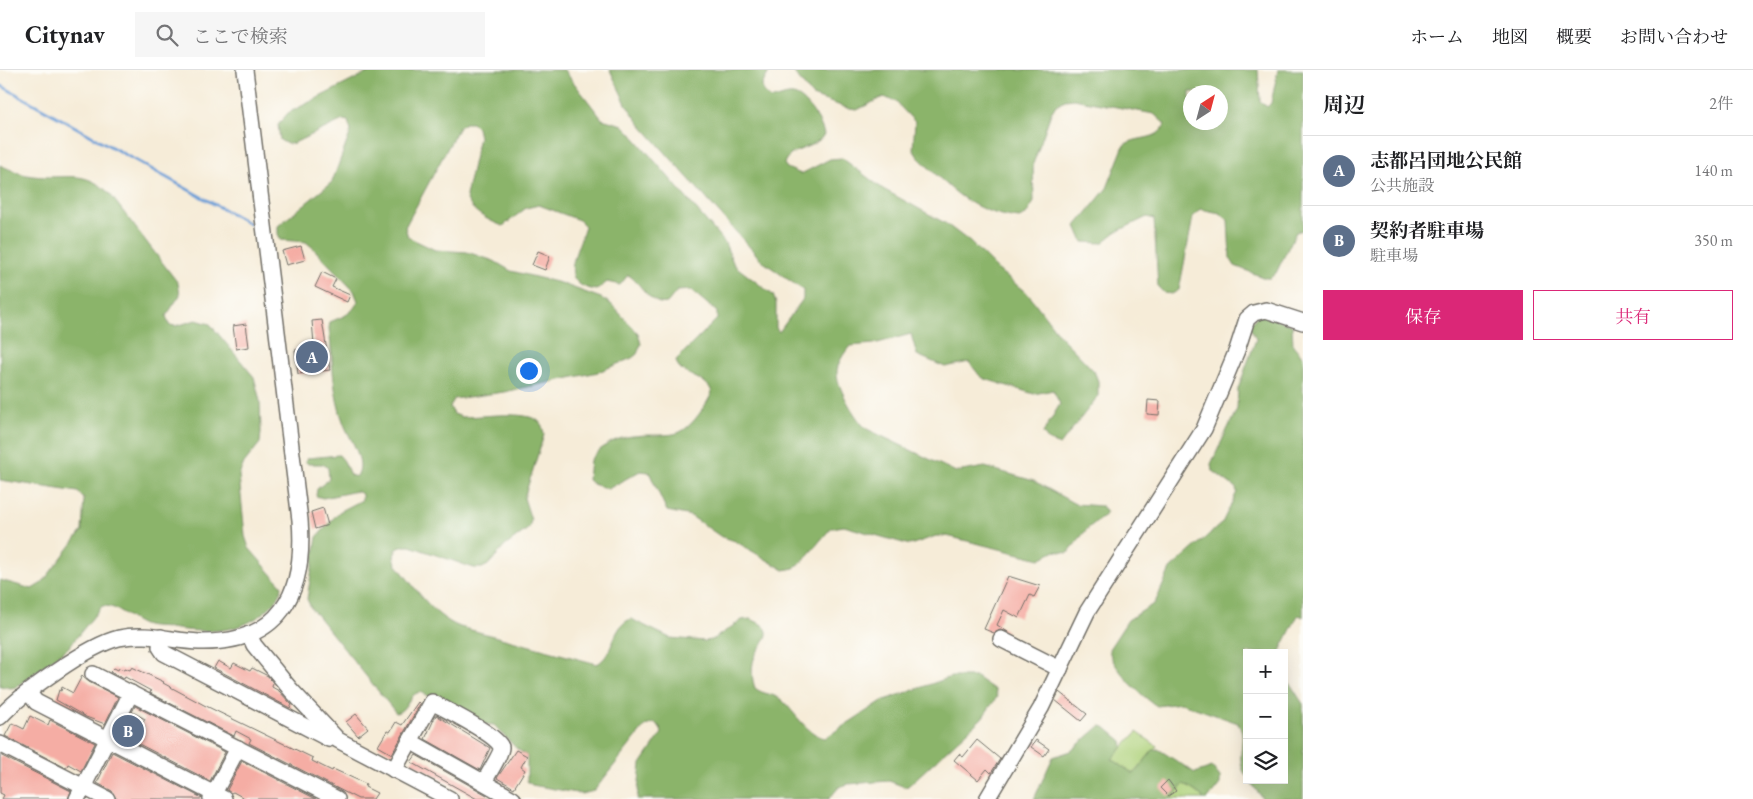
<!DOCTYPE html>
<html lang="ja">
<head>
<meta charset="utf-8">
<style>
	:root { --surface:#fff; --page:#f6f6f6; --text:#202124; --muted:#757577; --line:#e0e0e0; --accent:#db2777 }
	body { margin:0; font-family:"EB Garamond","Noto Serif JP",serif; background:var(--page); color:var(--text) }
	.controls { position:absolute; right:15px; bottom:15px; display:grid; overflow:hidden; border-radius:0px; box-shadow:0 5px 20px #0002 }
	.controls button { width:45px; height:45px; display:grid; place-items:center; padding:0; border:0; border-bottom:1px solid var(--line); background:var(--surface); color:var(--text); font:25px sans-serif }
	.compass { position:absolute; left:1183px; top:15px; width:45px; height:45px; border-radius:50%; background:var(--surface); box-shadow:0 5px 20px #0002; rotate:36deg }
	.you { position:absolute; left:528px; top:300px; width:18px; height:18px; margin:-12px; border:4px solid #fff; border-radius:50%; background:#1a73e8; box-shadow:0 0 0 8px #1a73e833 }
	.badge { display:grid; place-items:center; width:32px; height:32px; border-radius:50%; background:var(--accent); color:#fff; font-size:16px; font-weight:700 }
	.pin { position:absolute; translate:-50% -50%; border:2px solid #fff; box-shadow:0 1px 5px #0006 }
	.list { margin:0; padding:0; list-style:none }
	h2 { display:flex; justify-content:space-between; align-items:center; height:65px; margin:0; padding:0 20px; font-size:21px }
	h2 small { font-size:16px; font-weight:400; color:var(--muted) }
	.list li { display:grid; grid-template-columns:32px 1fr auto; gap:15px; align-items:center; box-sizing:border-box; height:70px; padding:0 20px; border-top:1px solid var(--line) }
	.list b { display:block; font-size:19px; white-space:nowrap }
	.list p { margin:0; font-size:16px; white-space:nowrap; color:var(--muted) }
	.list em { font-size:16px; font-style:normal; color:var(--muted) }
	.actions { display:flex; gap:10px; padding:15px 20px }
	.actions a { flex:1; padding:11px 0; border:1px solid var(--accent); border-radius:0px; text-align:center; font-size:18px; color:var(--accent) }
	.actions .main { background:var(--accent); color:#fff }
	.icon { flex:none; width:28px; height:28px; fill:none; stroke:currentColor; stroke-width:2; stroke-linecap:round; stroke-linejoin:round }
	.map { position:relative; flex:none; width:1303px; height:729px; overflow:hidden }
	header { display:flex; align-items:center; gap:30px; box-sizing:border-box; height:70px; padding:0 25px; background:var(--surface); border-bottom:1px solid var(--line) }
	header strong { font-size:24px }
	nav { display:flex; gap:28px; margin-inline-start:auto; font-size:18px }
	.search { width:350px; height:45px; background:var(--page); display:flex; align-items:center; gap:12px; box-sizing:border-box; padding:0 18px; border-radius:0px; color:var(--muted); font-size:19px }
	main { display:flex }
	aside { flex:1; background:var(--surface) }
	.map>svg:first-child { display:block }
</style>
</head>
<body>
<header>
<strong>Citynav</strong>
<div class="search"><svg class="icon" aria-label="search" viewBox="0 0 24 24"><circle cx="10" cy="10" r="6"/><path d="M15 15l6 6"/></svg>ここで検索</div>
<nav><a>ホーム</a><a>地図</a><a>概要</a><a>お問い合わせ</a></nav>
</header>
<main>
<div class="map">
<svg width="1303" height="729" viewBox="0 0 1303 729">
	<rect width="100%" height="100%" fill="#fdfcf7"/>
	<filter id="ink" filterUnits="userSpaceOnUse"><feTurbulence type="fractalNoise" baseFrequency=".02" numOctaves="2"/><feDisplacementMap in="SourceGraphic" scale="10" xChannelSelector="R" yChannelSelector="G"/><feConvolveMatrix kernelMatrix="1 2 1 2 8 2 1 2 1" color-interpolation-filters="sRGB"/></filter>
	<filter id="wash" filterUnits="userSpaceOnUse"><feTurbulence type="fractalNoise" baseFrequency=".0096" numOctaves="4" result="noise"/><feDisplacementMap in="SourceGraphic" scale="20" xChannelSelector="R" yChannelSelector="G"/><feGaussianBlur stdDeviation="1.12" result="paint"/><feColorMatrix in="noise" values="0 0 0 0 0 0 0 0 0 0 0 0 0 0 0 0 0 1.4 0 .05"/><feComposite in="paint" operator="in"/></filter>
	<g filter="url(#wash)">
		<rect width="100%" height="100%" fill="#f6ecd8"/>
		<g fill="#afd27b" stroke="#6d7e53">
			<path d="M1137 662 1157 676 1133 704 1112 689Z"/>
			<path d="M1184 714 1202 726 1203 729H1170Z"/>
		</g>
		<g fill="#8bb46b" stroke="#5b704b" fill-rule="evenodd">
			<path d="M373 0H564L602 49 623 55 629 61 725 173 734 195 773 225 776 233V258L779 262 803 229V220L762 191 640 54 626 34 610 0H770L762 15 763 21 770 29C778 29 785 24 793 25 806 27 821 52 824 64 817 79 788 78 784 94L787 98 801 104 830 89 842 88 883 119 945 153 970 172 997 199 1029 225 1060 266 1094 301 1098 311V326L1060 375 1049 371 1043 363 1060 334 1053 320 1034 324 985 309 980 306 969 292 945 297 917 285 911 264 874 274 850 276C844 283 836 295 837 304 837 317 857 352 867 359L956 402 985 397 1034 411 1075 434 1102 436 1107 443 1087 459 1068 483 1055 481 1040 489 947 466H936L910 475 844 456 831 458 802 492 794 498 784 500 735 471 720 466 691 446 667 441 649 402 640 401 608 419 593 414 588 410 590 390C610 366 629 365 657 365 665 365 673 365 680 362 693 356 706 335 712 323 709 306 678 307 676 290L717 249V242L691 220 677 221 667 233C650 237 641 212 628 205L620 215 607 212 597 220C557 215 576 185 584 160L585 156 579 150 539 135 526 138 503 156C489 151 469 141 466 126L479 67 477 58 472 53H465L459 57 405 157 408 167 435 180 467 182 494 191 511 201 560 213 601 228 611 234 638 263 641 274 637 284 632 288 598 302 504 322 454 329 450 337 454 344 462 347C480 347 519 341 535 349 542 352 543 358 544 365L524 428 531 450 529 458 505 476 488 495 482 498H474L410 476H402L396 480 394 486 396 494C415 517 432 546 460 557L597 594C615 585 611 556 631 549L670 568 705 571 712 570 742 550 750 549C783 561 759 572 754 589 751 598 752 610 755 618 763 625 774 623 783 631 795 643 808 665 825 668L882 631 951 607H976L995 620 997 627 982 648 908 716 905 717 889 711 848 714 839 717 829 729H637L641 694 662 663 660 657 655 653 645 656 594 721 582 724 532 715 527 711V686L516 678 494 655 482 654 420 622C408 624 407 641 396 643L311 538 307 529 317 467 339 442 362 430V424L357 421 323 428 316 426 317 419 329 409 328 398 323 394H308L305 391 308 388 339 385 344 391 350 405 356 407C368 393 349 368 344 354 332 324 333 289 329 258L330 252C343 246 352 245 358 231L354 221 312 177 306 172 281 170 278 164V156L332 112 351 61 348 51 343 50 294 73 287 74 280 70 278 55 288 43Z"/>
			<path d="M792 0H1258L1260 31 1267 37 1271 33 1278 0H1303V160L1296 162 1276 203 1270 208H1265L1235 196 1230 188 1228 150 1220 143 1200 139 1193 147 1179 220 1172 224 1164 223 1158 217 1154 149 1147 147 1116 162 1102 173 1083 172 1076 156 1107 118 1124 75C1138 65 1158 72 1165 54L1154 44 1074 29 1065 30 1056 35 1051 43 1033 94 1034 132 1026 145 1019 148C970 142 952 120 918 87L913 79 915 52 895 31 883 27 857 40 850 39 812 26ZM1220 22V52H1190V22Z"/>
			<path d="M0 95C11 100 22 105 33 106 65 110 83 98 109 123L178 213 180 225 166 246 169 255 176 256 196 250 210 254 254 307 260 331 261 362 260 373 244 393 239 405 245 466 249 478 282 516C281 525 276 532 269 538 242 565 204 563 169 558 160 557 151 558 143 555 128 549 118 535 102 536L68 578 16 617 11 618 0 616V510L32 519 42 513 82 461 84 429 78 422 0 410Z"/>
			<path d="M1259 244 1292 255 1293 275 1303 287V547L1299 545 1297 547 1279 583H1247V707C1233 688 1249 669 1238 653L1181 633 1157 636C1142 627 1111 597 1109 579L1128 550 1155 533 1170 499 1222 453 1237 422 1236 418 1212 400 1211 394 1237 339 1238 319 1256 269 1249 255Z"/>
			<path d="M1284 604 1303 634V729H1263L1249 710H1284Z"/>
			<path d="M1100 656 1105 657 1122 671 1123 677 1112 689 1132 703H1135L1153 680 1158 679 1195 703 1212 697 1220 707V714L1208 729H1203L1202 726 1184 714 1170 729H1034L1053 687 1071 681Z"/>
		</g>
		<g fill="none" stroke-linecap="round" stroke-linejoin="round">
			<path stroke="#6b9ed7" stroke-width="3" d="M0 15 250 154"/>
		</g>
		<g id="blocks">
			<g fill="#f5ada4">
				<path d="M301 176 305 190 286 195 282 181Z"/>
				<path d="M538 181 550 186 545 200 532 195Z"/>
				<path d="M322 202 336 209 332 217 350 225 347 232 315 217Z"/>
				<path d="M322 250 330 300 298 304 295 280 311 278V275L314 274 312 251Z"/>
				<path d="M246 254 249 277 236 279 233 256Z"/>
				<path d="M1148 330 1160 331 1159 345 1147 344Z"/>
				<path d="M323 438 328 455 315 459 311 442Z"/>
				<path d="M1008 506 1040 516 1034 527 1030 525 1019 548 1004 540 997 555 1008 562 1000 560 994 563 984 559Z"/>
				<path d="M218 591 231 598 234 593 250 601 252 598 268 606 273 613 272 617 279 621 292 635 290 638 214 598Z"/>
				<path d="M132 597 164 612 163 613 204 635 313 688 312 691 332 701 333 699 366 714 365 717 377 723 373 729H358L249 673 251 669 236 661 234 666 150 623 151 621 125 607 124 609 110 602 114 598 118 600 119 598 124 600 125 598 130 600Z"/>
				<path d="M82 606 89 612 118 627 105 654 86 647 56 630 59 620 61 621 62 617 73 623Z"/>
				<path d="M1059 622 1087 644 1081 651 1055 630Z"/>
				<path d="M418 632 420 634 392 684 378 676 387 661 390 662 396 652 402 655Z"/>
				<path d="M135 636 225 682 210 711 137 673 145 657 141 656 145 649 132 642Z"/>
				<path d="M356 644 368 658 358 666 346 652Z"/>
				<path d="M436 645 490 678 480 700 425 669Z"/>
				<path d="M30 646 48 655 50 650 95 673 81 701 68 694 66 698 5 666 12 653 24 659Z"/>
				<path d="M977 670 1000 689 991 703 987 699 978 710 954 690 959 684 963 687Z"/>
				<path d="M1036 670 1049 679 1044 686 1031 677Z"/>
				<path d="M516 680 527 686 521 697 525 700 514 718 497 708Z"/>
				<path d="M112 682 202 728 201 729H116L112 721 97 713Z"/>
				<path d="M0 685 71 721 68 729H2L4 725 0 723Z"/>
				<path d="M416 685 494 729H477L411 692Z"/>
				<path d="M242 691 316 729H246L233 722 231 723 227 720Z"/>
				<path d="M1168 710 1176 721 1168 726 1160 718Z"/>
			</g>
		</g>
	</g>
	<g filter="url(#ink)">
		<use href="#blocks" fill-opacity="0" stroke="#726f68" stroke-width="1"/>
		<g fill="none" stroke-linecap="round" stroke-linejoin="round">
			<g stroke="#726f68" stroke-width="18">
				<g id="minor">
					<path d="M249 564 254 575 291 620 338 670 450 729"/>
					<path d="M161 567 160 577 164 583 329 669 331 667"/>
					<path d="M1001 569 1060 599"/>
					<path d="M93 604 337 729"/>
					<path d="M29 623 36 632 224 729"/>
					<path d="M0 647C22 623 89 575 119 568 146 562 172 571 199 572 280 574 306 524 300 450L245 0"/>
					<path d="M410 671 513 729"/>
					<path d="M0 674 107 729"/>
					<path d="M394 700 432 632C446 640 496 664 501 677 502 683 487 706 484 712"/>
					<path d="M77 729 131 623"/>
					<path d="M211 729 238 678"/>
					<path d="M987 729 1041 638 1087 542 1204 359 1237 280 1247 249 1254 243 1266 240 1303 252"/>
				</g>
			</g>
			<use href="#minor" stroke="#fff" stroke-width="15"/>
		</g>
	</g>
</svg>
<div class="controls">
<button>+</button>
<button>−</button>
<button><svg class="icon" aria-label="layers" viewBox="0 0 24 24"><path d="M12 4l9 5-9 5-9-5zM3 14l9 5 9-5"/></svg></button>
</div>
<svg class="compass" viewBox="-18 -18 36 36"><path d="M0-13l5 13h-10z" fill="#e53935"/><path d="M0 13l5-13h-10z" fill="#757577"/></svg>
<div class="you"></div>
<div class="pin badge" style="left:312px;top:287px;background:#5c6f8a">A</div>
<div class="pin badge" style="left:128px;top:661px;background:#5c6f8a">B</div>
</div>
<aside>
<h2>周辺<small>2件</small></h2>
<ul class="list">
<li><span class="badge" style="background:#5c6f8a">A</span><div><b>志都呂団地公民館</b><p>公共施設</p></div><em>140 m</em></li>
<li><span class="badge" style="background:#5c6f8a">B</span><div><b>契約者駐車場</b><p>駐車場</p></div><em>350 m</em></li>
</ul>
<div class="actions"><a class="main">保存</a><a>共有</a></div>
</aside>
</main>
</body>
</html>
